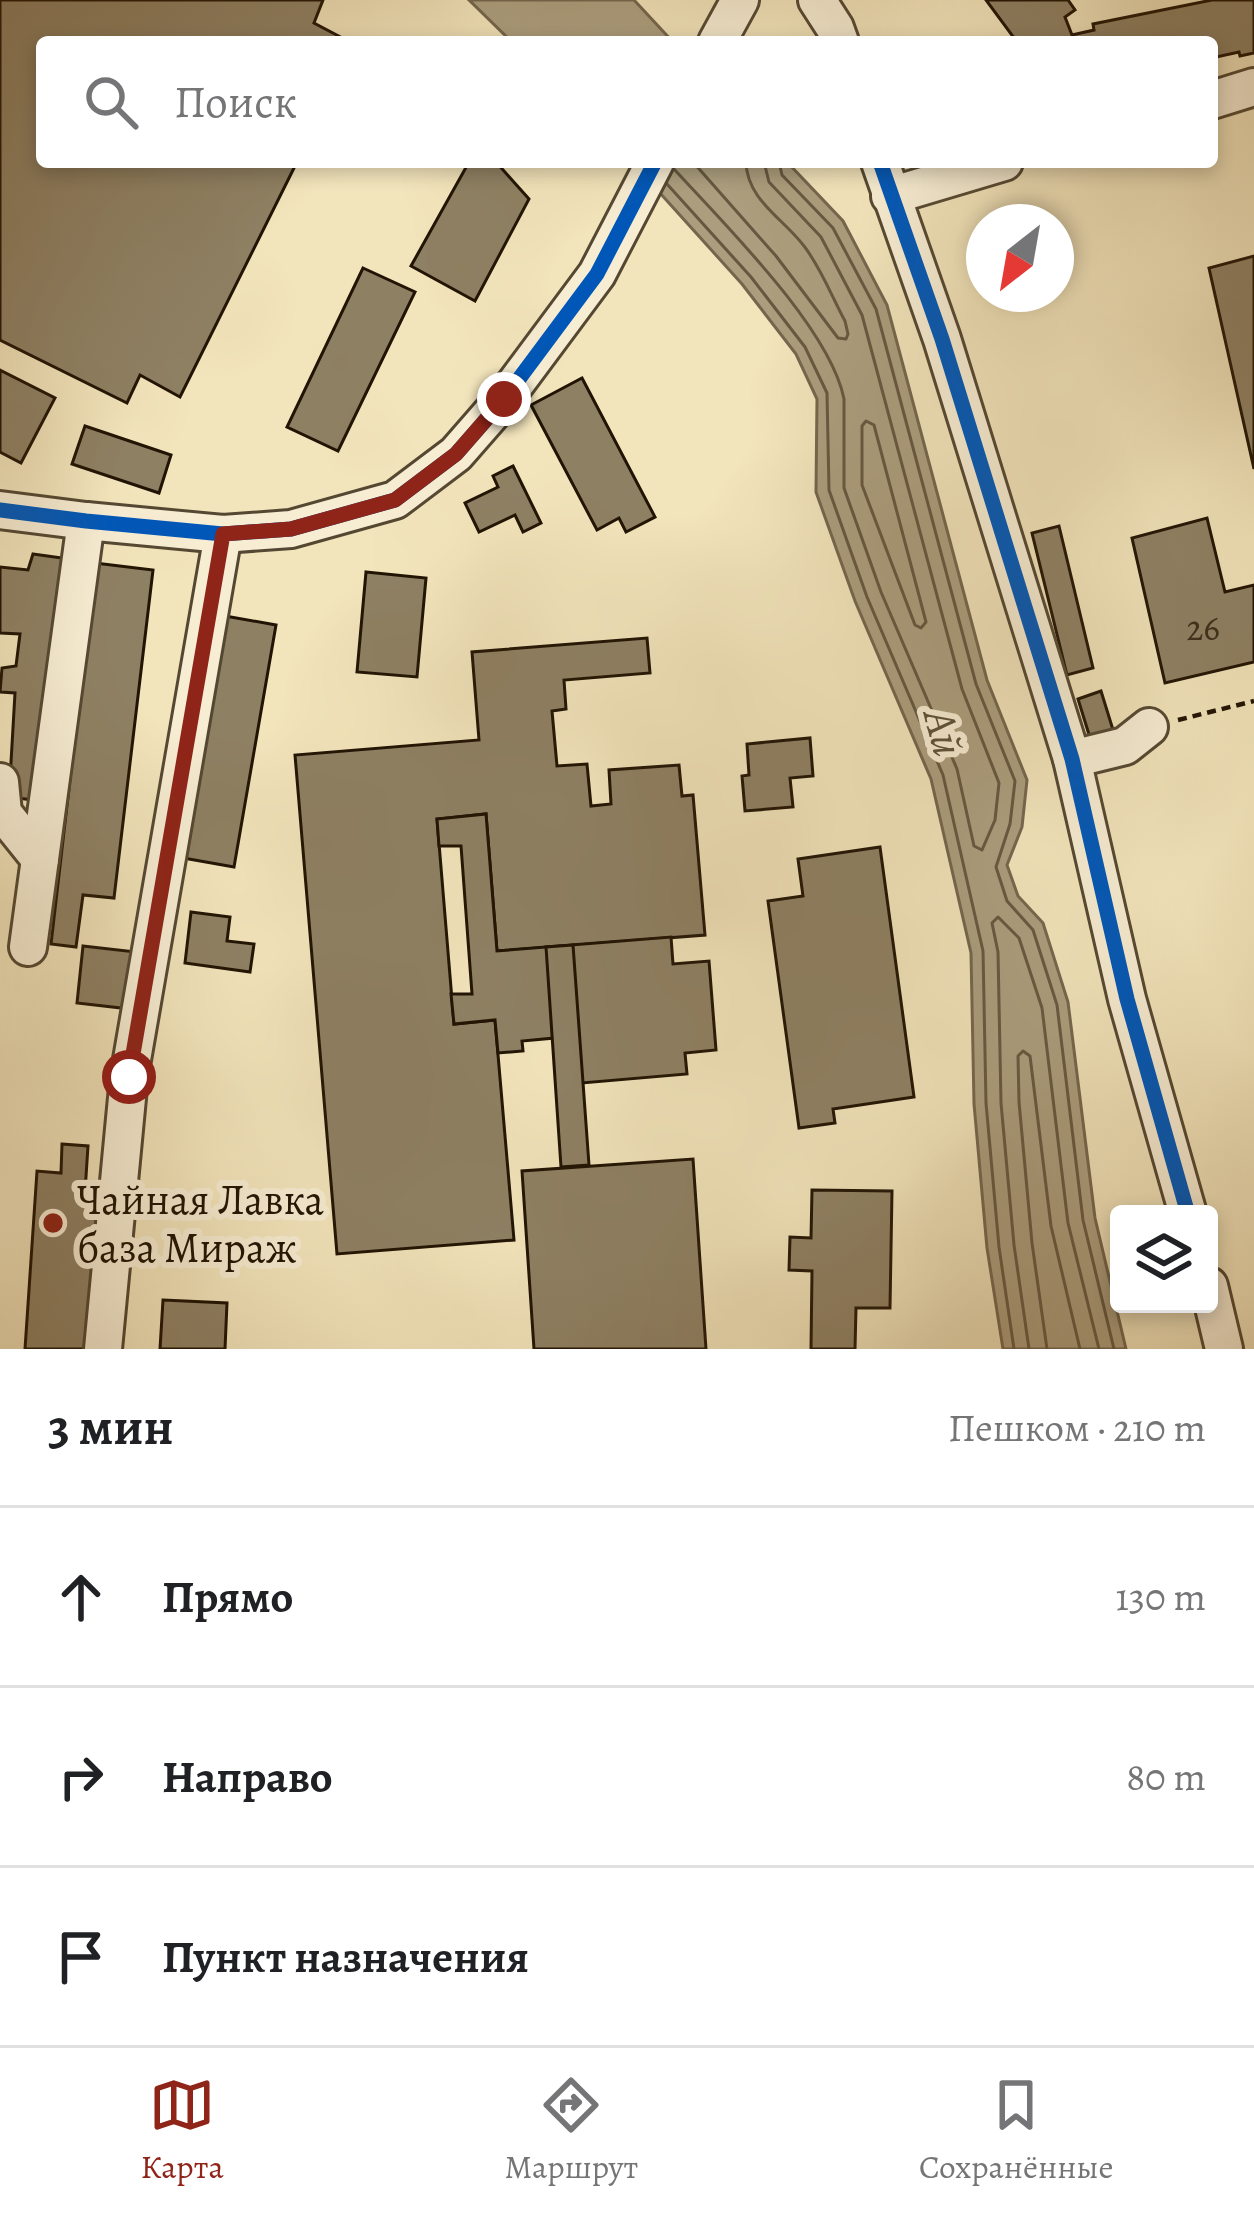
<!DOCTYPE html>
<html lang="ru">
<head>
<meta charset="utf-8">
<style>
	:root { --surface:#fff; --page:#f2f2f2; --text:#202124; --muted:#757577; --line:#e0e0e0; --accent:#8f2418 }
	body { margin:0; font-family:Alegreya,serif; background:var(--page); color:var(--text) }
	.controls { position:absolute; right:36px; bottom:36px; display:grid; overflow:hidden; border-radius:12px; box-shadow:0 6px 18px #0003 }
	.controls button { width:108px; height:108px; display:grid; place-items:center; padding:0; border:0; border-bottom:3px solid var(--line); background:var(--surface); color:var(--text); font:60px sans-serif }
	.compass { position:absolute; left:966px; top:204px; width:108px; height:108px; border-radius:50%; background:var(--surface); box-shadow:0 6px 18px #0003; rotate:211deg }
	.stop { position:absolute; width:36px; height:36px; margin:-27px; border:9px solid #8f2418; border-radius:50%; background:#fff }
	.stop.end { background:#8f2418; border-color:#fff; box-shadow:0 3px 12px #0008 }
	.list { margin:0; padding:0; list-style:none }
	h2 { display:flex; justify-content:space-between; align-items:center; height:156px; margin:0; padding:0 48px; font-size:51px }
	h2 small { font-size:39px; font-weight:400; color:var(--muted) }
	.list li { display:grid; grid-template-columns:78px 1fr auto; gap:36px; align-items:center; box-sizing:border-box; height:180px; padding:0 48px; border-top:3px solid var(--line) }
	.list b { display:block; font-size:45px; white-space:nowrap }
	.list em { font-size:39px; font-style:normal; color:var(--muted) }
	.icon { flex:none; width:66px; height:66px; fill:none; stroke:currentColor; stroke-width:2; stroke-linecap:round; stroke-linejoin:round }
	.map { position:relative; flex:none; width:1254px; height:1349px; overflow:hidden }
	.search { position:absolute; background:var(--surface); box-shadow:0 6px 18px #0003; left:36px; right:36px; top:36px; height:132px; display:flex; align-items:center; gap:30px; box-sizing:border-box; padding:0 42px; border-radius:12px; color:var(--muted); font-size:45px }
	.sheet { height:696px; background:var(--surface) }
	nav { display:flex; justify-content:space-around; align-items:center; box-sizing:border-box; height:168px; border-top:3px solid var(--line); background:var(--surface); font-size:33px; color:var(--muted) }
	nav a { display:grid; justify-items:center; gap:6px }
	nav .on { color:var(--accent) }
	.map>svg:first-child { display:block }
</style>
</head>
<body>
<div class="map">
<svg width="1254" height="1349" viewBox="0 0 1254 1349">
	<rect width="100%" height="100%" fill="#f2e4bb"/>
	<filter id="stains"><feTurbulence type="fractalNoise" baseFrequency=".00167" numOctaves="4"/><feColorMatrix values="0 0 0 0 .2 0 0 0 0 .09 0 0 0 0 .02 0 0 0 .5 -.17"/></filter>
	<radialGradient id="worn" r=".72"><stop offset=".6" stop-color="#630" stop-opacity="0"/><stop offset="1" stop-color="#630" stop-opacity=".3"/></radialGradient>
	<g fill="#ab9d7d" stroke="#74664d" stroke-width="3">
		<path d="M469 0H634L673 42H512Z"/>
		<path d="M632 162H787L843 221 887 305 987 680 1027 780 1022 827 1007 865 1018 896 1043 923 1068 1002 1095 1218 1126 1349H1003L987 1248 974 1104 971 953 931 779 855 601 816 492 817 399 796 354 742 284Z"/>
	</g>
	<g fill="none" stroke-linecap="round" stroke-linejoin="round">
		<g stroke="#665840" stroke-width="3">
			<path d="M693 162 776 256 838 338 846 339 848 334 845 321C832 297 821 268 804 246 783 218 747 200 746 162"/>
			<path d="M779 162 782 175 833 228 876 309 976 684 1015 781 1010 824 996 867 1007 901 1033 930 1057 1005 1083 1220 1114 1349"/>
			<path d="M674 169C724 224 830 328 844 399V488L881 592 957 769 974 846 982 850 995 820 999 783 962 689 862 315 821 237 769 182 764 162"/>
			<path d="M667 184 751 277 805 347 827 393 829 490 867 597 943 775 983 951 986 1103 999 1247 1014 1349"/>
			<path d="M866 421 874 425 926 622 921 628 915 625 862 485V426Z"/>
			<path d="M1029 1349 1014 1245 1001 1103 998 952 992 923 998 917 1019 938 1042 1008 1068 1223 1099 1349"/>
			<path d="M1047 1349 1032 1243 1019 1102 1018 1056 1023 1051 1030 1056 1051 1226 1080 1349"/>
		</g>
	</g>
	<g fill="#8e8063" stroke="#211404" stroke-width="3">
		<path d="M0 0H323L314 23 350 42H42V162H297L180 397 140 375 127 403 0 340Z"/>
		<path d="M986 0H1068L1075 10 1065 17 1072 35 1094 30 1093 24 1212 0H1254V53L1240 56 1239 52 1212 58V42H1017Z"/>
		<path d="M469 162H496L529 199 475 301 411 266Z"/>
		<path d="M1254 256V469L1209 268Z"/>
		<path d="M363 268 415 292 338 451 287 427Z"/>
		<path d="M0 370 55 398 21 463 0 452Z"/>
		<path d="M582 378 655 517 626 532 619 518 597 530 531 405Z"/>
		<path d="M85 426 171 455 159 493 72 464Z"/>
		<path d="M513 466 541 523 523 532 515 515 479 532 465 503 498 487 493 476Z"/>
		<path d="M1207 518 1225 592 1254 585V662L1165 683 1132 538Z"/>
		<path d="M1059 526 1093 668 1067 675 1032 533Z"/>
		<path d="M33 554 62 558 33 800 9 797 15 693 0 692 2 668 16 666 20 634 0 633V567L28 570Z"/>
		<path d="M95 563 153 570 114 898 83 895 76 947 51 944Z"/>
		<path d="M366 572 426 578 417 677 357 672Z"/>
		<path d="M214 614 276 625 234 867 172 856Z"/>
		<path d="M647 638 650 673 564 680 566 709 552 711 557 766 587 764 591 806 611 804 609 770 679 765 682 796 693 795 705 935 497 951 486 814 437 819 454 1024 495 1020 514 1240 337 1254 295 755 479 740 472 652Z"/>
		<path d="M1101 691 1114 733 1091 741 1078 699Z"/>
		<path d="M810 738 813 776 790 778 793 807 745 811 742 776 749 775 747 744Z"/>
		<path d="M486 814 497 951 671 937 673 964 709 961 716 1050 685 1053 687 1074 559 1085 555 1038 522 1041 523 1051 498 1053 495 1020 454 1024 451 994H472L461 846H439L437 819Z"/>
		<path d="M880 847 914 1097 833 1109 835 1123 799 1128 768 901 803 896 798 859Z"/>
		<path d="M191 912 230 917 227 941 254 944 250 972 185 963Z"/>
		<path d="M573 945 589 1165 561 1167 546 947Z"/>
		<path d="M83 946 136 952 130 1009 77 1003Z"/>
		<path d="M62 1144 88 1146 85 1192 101 1193 91 1349H25L37 1171 61 1173Z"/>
		<path d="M693 1159 706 1349H534L522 1171Z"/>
		<path d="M812 1190 892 1191 890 1308H856L855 1349H811L812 1271 789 1270 790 1237 811 1238Z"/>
		<path d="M163 1300 227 1303 225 1349H160Z"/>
	</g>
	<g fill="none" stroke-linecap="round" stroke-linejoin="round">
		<g stroke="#554832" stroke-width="42">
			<g id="minor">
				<path d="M817 0 835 28 840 42"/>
				<path d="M717 42 740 0"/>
				<path d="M1212 100 1254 87"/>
				<path d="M880 162 942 339 1072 759 1127 999 1188 1214"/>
				<path d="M890 196 1004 162"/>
				<path d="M0 510 86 521 223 534 291 529 395 500 456 454 504 399 597 274 655 162"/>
				<path d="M1072 759 1125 746 1149 727"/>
				<path d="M0 782 3 813 40 859"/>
				<path d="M28 947 86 521"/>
				<path d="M1209 1286 1224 1349"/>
				<path d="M103 1349 129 1077 223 534"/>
			</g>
		</g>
		<path stroke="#211404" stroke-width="4.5" stroke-dasharray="9 6" stroke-linecap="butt" d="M1178 720 1254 701"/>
		<use href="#minor" stroke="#f7edd3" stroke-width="36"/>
		<g stroke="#f7edd3" stroke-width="22">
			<g id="cycleway">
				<path d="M880 162 942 339 1072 759 1127 999 1188 1214"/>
				<path d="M0 510 86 521 223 534 291 529 395 500 456 454 504 399 597 274 655 162"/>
			</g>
		</g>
		<use href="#cycleway" stroke="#0057b8" stroke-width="15"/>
	</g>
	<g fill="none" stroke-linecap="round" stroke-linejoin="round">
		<path stroke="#8f2418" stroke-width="15" d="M129 1077 223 534 291 529 395 500 456 454 504 399"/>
	</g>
	<circle fill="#8f2418" stroke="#f7edd3" stroke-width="4.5" cx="53" cy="1223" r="12"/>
	<g text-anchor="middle" stroke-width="12" stroke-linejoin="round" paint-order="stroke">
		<g font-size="36" fill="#3c2f1c">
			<text x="1203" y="640">26</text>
		</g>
		<g font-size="42" fill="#211404" stroke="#f7edd3" text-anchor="start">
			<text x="77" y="1214">Чайная Лавка<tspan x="77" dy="48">база Мираж</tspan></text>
		</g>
		<g font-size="45" font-style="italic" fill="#5f523a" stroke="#f7edd3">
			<text transform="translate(945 732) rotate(75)" y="16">Ай</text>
		</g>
	</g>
	<rect width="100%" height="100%" filter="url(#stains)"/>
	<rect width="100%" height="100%" fill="url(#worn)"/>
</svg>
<div class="controls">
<button><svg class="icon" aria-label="layers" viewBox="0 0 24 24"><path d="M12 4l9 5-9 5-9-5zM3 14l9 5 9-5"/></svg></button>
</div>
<svg class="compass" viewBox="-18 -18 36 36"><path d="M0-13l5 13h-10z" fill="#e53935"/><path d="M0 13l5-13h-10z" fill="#757577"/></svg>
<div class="stop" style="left:129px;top:1077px"></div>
<div class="stop end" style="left:504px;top:399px"></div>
<div class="search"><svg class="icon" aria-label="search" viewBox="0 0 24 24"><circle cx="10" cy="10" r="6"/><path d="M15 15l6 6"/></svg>Поиск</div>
</div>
<section class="sheet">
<h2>3 мин<small>Пешком · 210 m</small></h2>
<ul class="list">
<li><svg class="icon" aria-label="ahead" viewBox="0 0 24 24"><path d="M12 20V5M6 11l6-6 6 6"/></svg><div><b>Прямо</b></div><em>130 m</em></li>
<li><svg class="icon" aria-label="right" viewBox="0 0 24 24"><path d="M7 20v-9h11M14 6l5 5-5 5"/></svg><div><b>Направо</b></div><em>80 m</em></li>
<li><svg class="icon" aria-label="arrive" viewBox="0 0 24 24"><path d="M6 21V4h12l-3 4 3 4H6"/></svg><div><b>Пункт назначения</b></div></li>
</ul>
</section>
<nav>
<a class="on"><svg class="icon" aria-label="map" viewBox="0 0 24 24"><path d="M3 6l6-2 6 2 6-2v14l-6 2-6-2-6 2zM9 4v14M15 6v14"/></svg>Карта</a>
<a><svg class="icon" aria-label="directions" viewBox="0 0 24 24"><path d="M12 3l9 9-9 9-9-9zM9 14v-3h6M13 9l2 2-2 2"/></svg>Маршрут</a>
<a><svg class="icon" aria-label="saved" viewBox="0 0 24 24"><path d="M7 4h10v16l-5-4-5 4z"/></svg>Сохранённые</a>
</nav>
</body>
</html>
